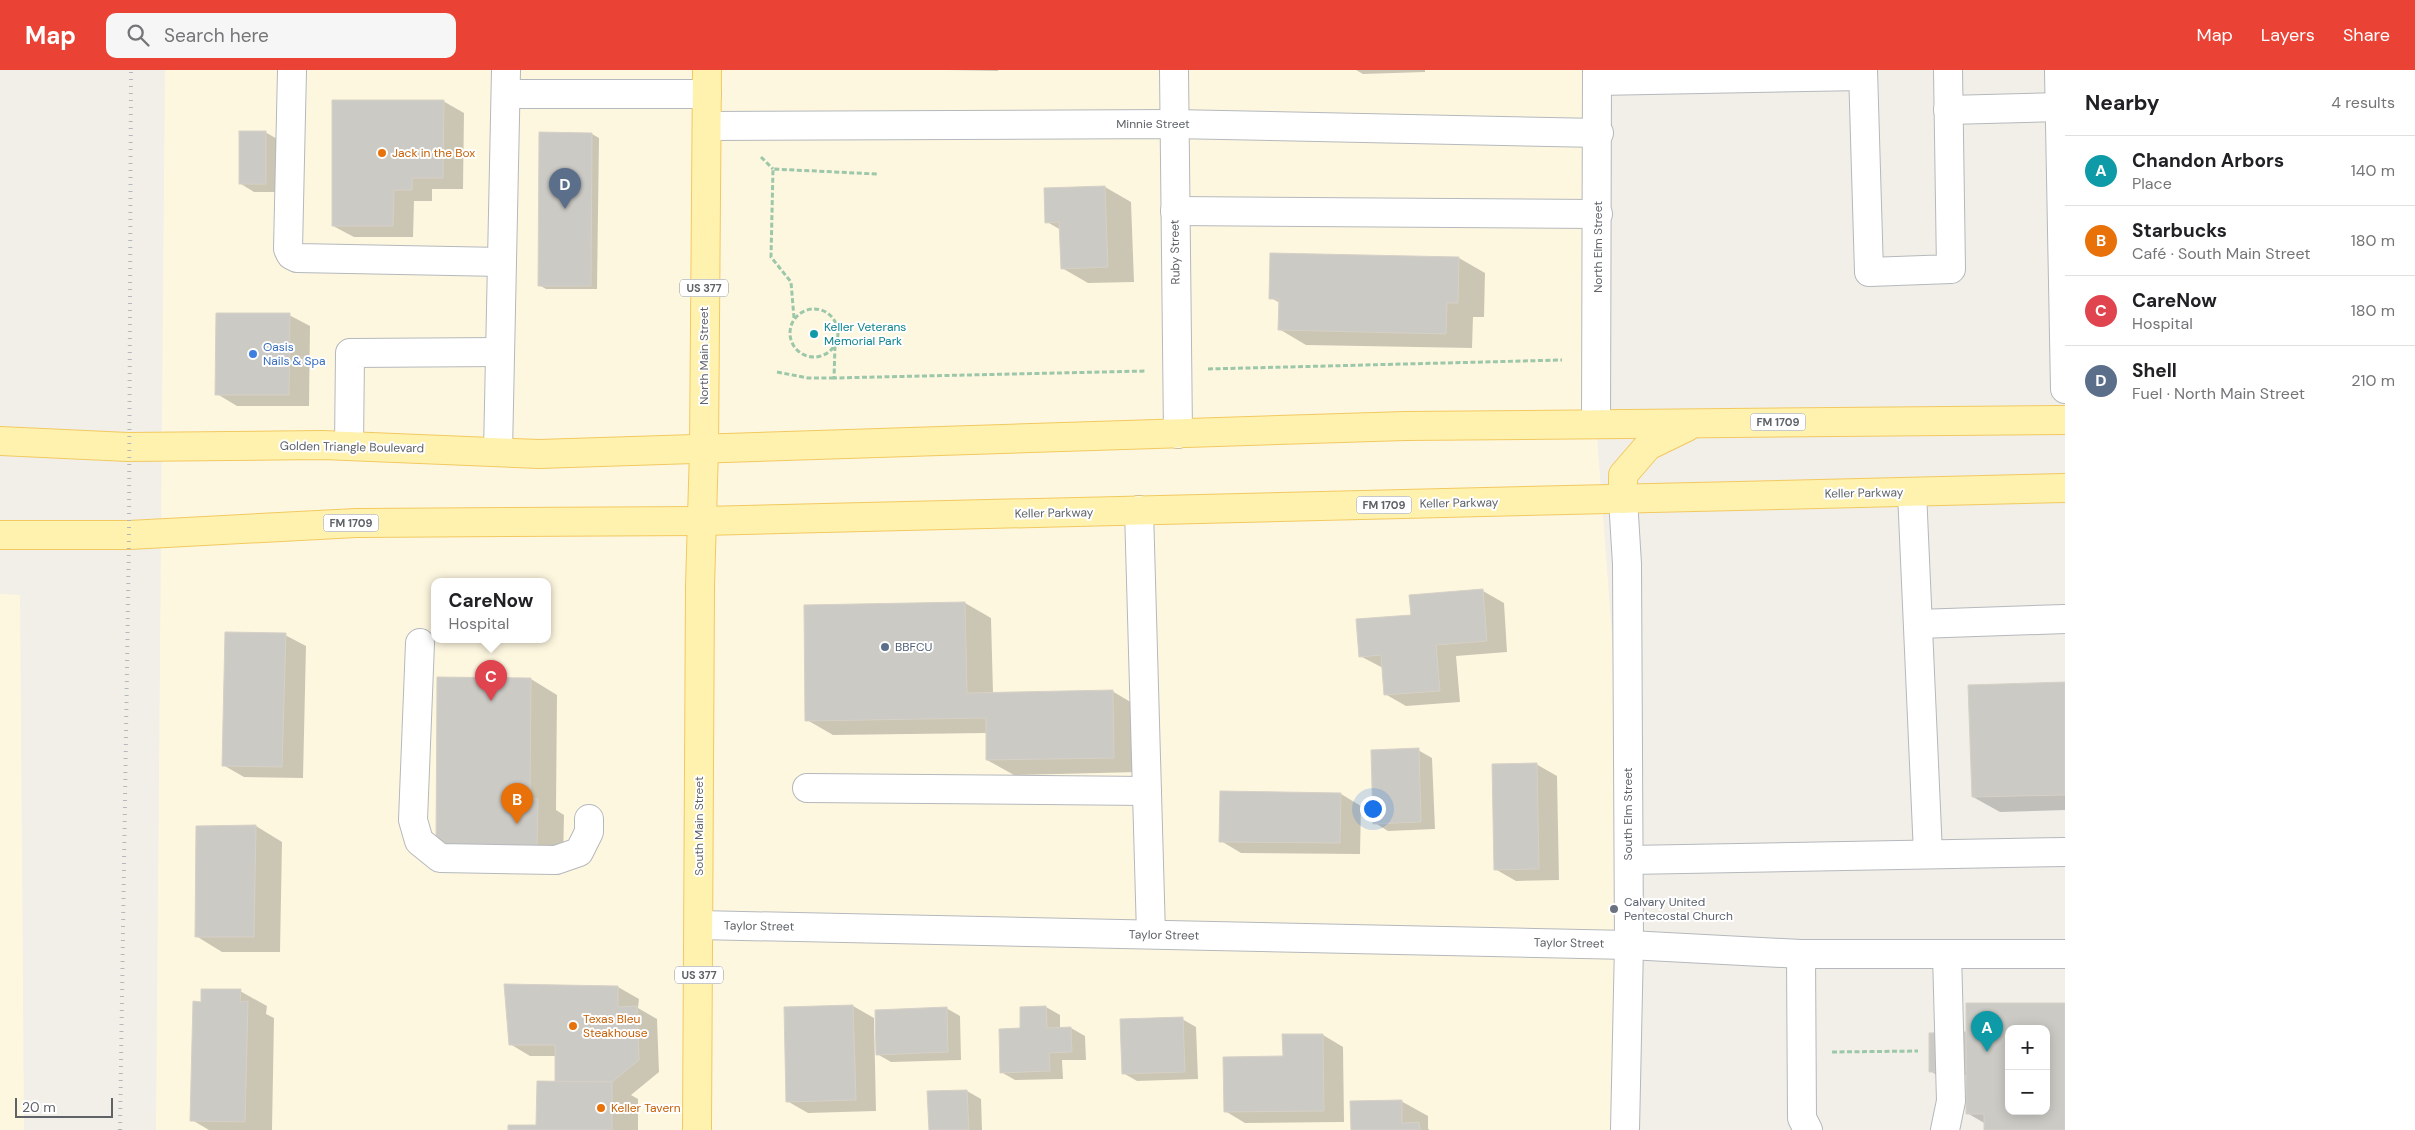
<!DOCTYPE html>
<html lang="en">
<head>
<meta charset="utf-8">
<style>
	:root { --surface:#fff; --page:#f6f6f6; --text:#202124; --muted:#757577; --line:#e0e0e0; --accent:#ea4335 }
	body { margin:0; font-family:"DM Sans",sans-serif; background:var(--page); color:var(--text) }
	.controls { position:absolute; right:15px; bottom:15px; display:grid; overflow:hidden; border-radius:10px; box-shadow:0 2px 12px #0003 }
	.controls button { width:45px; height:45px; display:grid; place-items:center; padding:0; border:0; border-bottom:1px solid var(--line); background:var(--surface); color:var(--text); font:25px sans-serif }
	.scale { position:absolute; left:15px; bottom:12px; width:98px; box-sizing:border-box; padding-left:5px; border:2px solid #5f6368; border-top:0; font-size:14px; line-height:18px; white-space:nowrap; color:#5f6368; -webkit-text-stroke:4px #fff; paint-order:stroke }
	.you { position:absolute; left:1372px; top:738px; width:18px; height:18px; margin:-12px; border:4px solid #fff; border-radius:50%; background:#1a73e8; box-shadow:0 0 0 8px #1a73e833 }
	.badge { display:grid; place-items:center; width:32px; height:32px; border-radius:50%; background:var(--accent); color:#fff; font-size:16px; font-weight:700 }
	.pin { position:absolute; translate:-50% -41px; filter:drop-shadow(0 1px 2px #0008) }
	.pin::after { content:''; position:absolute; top:26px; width:18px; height:15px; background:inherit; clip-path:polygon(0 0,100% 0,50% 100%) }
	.popup { position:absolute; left:431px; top:508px; width:120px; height:65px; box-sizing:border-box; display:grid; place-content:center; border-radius:10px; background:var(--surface); filter:drop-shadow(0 1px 4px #0005); font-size:16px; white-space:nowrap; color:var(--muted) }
	.popup b { font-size:19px; color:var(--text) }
	.popup::after { content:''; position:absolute; left:50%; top:100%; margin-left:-10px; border:10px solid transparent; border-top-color:var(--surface) }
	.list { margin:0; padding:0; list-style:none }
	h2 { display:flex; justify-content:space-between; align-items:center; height:65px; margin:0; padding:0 20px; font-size:21px }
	h2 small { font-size:16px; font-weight:400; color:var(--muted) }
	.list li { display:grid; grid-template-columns:32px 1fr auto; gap:15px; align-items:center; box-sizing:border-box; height:70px; padding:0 20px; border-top:1px solid var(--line) }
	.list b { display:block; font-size:19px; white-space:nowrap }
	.list p { margin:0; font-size:16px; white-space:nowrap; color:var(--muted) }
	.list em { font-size:16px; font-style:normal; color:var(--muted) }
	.icon { flex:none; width:28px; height:28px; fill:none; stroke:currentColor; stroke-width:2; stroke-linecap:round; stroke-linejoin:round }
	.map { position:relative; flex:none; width:2065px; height:1060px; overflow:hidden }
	header { display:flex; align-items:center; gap:30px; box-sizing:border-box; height:70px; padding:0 25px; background:var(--accent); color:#fff }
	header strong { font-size:24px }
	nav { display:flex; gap:28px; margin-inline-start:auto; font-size:18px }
	.search { width:350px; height:45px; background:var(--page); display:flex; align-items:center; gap:12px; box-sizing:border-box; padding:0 18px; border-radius:10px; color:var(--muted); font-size:19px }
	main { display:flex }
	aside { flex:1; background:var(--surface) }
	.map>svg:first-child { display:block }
</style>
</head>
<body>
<header>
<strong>Map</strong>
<div class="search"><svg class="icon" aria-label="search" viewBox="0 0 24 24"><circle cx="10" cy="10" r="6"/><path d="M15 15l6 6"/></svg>Search here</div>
<nav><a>Map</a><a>Layers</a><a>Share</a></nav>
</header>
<main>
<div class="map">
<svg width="2065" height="1060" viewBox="0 0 2065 1060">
	<rect width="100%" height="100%" fill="#f1efe8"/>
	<g fill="#fef7e0" fill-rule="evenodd">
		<path d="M165 0H1597L1596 354 1629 790 1627 1060H156ZM435 512H547V570H435Z"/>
		<path d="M0 524 20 525 24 1060H0Z"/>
	</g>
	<g fill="#0003" fill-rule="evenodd">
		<path d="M947 0H998V1Z"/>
		<path d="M1356 0H1425V2L1363 4Z"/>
		<path d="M443 31 464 43 463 119H432V131H414L413 167H354L333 156Z"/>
		<path d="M265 62 279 70V122H254L241 114Z"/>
		<path d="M592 64 599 68 597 219H546L539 215Z"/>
		<path d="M1105 117 1131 132 1134 212 1088 213 1062 198 1061 160 1047 152Z"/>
		<path d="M1272 184 1459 188 1485 203 1484 247H1473L1472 278 1306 275 1279 259 1280 233 1271 228Z"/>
		<path d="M289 245 310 256 309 336H237L217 324Z"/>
		<path d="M1483 521 1504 533 1507 582 1456 586 1460 632 1406 636 1385 624 1383 598 1360 586Z"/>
		<path d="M965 533 991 548 993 623 1112 621 1139 637 1140 702 1014 705 987 690V663L833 665 807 650Z"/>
		<path d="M285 565 306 576 303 708 244 707 223 695Z"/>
		<path d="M531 609 557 625 556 740 564 745 563 793 463 792Z"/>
		<path d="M2065 613V740L2000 742 1973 727Z"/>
		<path d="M1418 680 1432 688 1435 759 1388 761 1375 753Z"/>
		<path d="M1536 694 1557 706 1559 810 1516 811 1495 799Z"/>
		<path d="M1341 724 1361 736 1360 784 1241 783 1221 771Z"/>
		<path d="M256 756 282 772 280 882H222L196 866Z"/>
		<path d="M506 915 618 917 639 929 638 938 657 949 659 1002 631 1025 638 1029V1060H510L537 1056 556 1013V986H530L510 974Z"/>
		<path d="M240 921 267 936 266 944 274 948 272 1060H209L192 1050 202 933Z"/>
		<path d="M2065 934V1060H1985L1986 1054 1967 1043V1005H1937L1930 1001 1965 964ZM2009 959H2046V1041H2009Z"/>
		<path d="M853 936 874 948 876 1041 808 1043 787 1031 785 938Z"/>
		<path d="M1046 937 1060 945V959L1071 958 1085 966 1086 990H1062L1063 1009 1015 1010 1001 1002Z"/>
		<path d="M946 938 960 946 961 990 891 992 877 984Z"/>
		<path d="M1182 949 1196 957 1198 1009 1137 1011 1123 1003Z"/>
		<path d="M1323 965 1343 977 1344 1052 1245 1053 1225 1041 1284 988Z"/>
		<path d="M967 1021 981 1029 982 1060H930Z"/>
		<path d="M1401 1031 1428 1046V1059L1430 1060H1352Z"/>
	</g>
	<g fill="#cccac5" stroke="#d6d1c6" fill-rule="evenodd">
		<path d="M332 30H444L443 108H412V120H394L393 156H332Z"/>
		<rect x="239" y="61" width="27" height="53"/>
		<path d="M539 62 592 63 591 216H538Z"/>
		<path d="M1105 116 1108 197 1061 199 1059 152 1045 153 1044 118Z"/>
		<path d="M1270 183 1459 187 1458 233H1447L1446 264 1278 260 1279 229H1269Z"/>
		<path d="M216 243H290L289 325H215Z"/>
		<path d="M1483 519 1487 571 1436 575 1440 621 1384 625 1381 585 1359 587 1356 549 1411 545 1409 525Z"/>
		<path d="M965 532 967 623 1113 620 1114 688 986 690V648L805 651 804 535Z"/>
		<path d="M225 562 286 563 282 697 222 696Z"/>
		<path d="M437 607 531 608 530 728 538 729 537 778 436 777Z"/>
		<path d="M2065 612V725L1972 727 1968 615Z"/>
		<path d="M1419 678 1421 752 1373 754 1371 680Z"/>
		<path d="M1537 693 1539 799 1494 800 1492 694Z"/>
		<path d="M1220 721 1341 723 1340 773 1219 772Z"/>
		<path d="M256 755 254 867H195L196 756Z"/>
		<path d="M504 914 618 916V937L637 936 639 990 612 1012H555V975H509Z"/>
		<path d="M201 919H241L240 932 248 931 245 1052 190 1051 193 931 201 932Z"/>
		<path d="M1966 933H2065V1060H1984V1044H1966ZM2009 959H2046V1041H2009Z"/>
		<path d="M853 935 856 1030 786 1032 784 937Z"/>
		<path d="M1046 936 1047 958 1071 957 1072 982 1049 983 1050 1001 1000 1003 999 959 1020 958V937Z"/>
		<path d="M947 937 948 982 876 985 875 940Z"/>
		<path d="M1183 947 1185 1002 1122 1004 1120 949Z"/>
		<path d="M1966 962V1002H1929V963Z"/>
		<path d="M1282 964H1323L1324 1041 1224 1042 1223 987 1283 986Z"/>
		<path d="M537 1011 612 1012V1060H508V1055H536Z"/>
		<path d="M967 1020 969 1060H929L927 1021Z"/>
		<path d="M1402 1030V1053L1419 1052 1420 1060H1351L1350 1031Z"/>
	</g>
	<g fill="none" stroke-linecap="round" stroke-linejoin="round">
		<g stroke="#b5b8bc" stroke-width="30">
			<g id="minor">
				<path d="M292 0 288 179 291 185 297 188 502 192"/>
				<path d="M1174 0 1178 364"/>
				<path d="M1863 0 1869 202 1951 199 1948 0"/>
				<path d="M2059 0 2065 319"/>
				<path d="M1597 11 1863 6"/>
				<path d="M506 24H707"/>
				<path d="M1948 40 2060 37"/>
				<path d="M707 56 1173 54 1599 63"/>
				<path d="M1175 141 1598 144"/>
				<path d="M1596 354 1597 0"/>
				<path d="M349 376 350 283 500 282"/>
				<path d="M498 382 506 0"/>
				<path d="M1912 422 1928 784"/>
				<path d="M1623 429 1627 494 1629 875 1625 1060"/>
				<path d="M1139 440 1151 864"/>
				<path d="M1918 554 2065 549"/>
				<path d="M420 573 413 750 419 771 440 788 556 790 579 782 589 762V749"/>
				<path d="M807 718 1147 721"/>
				<path d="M1629 790 2065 782"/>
				<path d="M699 855 1629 875 1801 884"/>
				<path d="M1808 1060 1802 1048 1801 884H2065"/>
				<path d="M1945 1060 1951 1031 1947 884"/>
			</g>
		</g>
		<g stroke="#f2c960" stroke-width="30">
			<g id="major">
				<path d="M0 371 128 377 323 375 539 384 1405 356 2065 350"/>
				<path d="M1623 429V405L1648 376 1687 357"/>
				<path d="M0 465H129L356 453 703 451 2065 418"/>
				<path d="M697 1060 700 517 704 379 707 0"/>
			</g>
		</g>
		<g stroke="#9cc7a9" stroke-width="3" stroke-dasharray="5 2.5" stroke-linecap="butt">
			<path d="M761 87 773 99"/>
			<circle cx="814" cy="263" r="24"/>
			<path d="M794 248 791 212 771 187 773 99 877 104"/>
			<path d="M835 276 834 308 1146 301"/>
			<path d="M1208 299 1562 290"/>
			<path d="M777 302 808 308H834"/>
			<path d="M1832 982 1918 981"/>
		</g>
		<use href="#minor" stroke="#fff" stroke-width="28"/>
		<use href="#major" stroke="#fff2af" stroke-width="28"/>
		<path stroke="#b6b7b8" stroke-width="4" stroke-dasharray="1 6" stroke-linecap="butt" d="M120 1060 129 465 131 0"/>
	</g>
	<g fill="#e8710a" stroke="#fff" stroke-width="2">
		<circle cx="382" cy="83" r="5"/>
		<circle cx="573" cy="956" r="5"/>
		<circle cx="601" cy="1038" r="5"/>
	</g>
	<circle fill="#0f9aa8" stroke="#fff" stroke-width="2" cx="814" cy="264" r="5"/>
	<circle fill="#3f7fe0" stroke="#fff" stroke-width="2" cx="253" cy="284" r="5"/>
	<circle fill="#5c6f8a" stroke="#fff" stroke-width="2" cx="885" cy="577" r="5"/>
	<circle fill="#6b7280" stroke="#fff" stroke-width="2" cx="1614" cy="839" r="5"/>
	<g text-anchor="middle" stroke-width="4" stroke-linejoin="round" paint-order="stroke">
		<g fill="#fff" stroke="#8f9295" stroke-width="1">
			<rect x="680" y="209.5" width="48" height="17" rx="4"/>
			<rect x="1750.5" y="343.5" width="55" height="17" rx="4"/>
			<rect x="1356.5" y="426.5" width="55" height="17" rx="4"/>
			<rect x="323.5" y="444.5" width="55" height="17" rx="4"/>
			<rect x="675" y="896.5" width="48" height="17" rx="4"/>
		</g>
		<g font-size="11" font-weight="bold" fill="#5f6368">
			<text x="704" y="222">US 377</text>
			<text x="1778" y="356">FM 1709</text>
			<text x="1384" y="439">FM 1709</text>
			<text x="351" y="457">FM 1709</text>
			<text x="699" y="909">US 377</text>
		</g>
		<g font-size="12" fill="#5f6368" stroke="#fff">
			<text x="1153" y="58">Minnie Street</text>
			<text transform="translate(1598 177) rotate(-90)" y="4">North Elm Street</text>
			<text transform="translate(1175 182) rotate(-91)" y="4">Ruby Street</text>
			<text transform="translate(704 286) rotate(-90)" y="4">North Main Street</text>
			<text transform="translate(352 377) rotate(1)" y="4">Golden Triangle Boulevard</text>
			<text transform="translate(1864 423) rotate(-1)" y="4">Keller Parkway</text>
			<text transform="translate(1459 433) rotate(-1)" y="4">Keller Parkway</text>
			<text transform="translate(1054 443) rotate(-1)" y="4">Keller Parkway</text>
			<text transform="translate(1628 744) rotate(-90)" y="4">South Elm Street</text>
			<text transform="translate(699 756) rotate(-90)" y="4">South Main Street</text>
			<text transform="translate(759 856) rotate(1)" y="4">Taylor Street</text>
			<text transform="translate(1164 865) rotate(1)" y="4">Taylor Street</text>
			<text transform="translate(1569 873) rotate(1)" y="4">Taylor Street</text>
		</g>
		<g font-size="12" fill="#c56008" stroke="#fff" text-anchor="start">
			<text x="392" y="87">Jack in the Box</text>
			<text x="583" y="953">Texas Bleu<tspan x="583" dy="14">Steakhouse</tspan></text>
			<text x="611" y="1042">Keller Tavern</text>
		</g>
		<g font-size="12" fill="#0d838f" stroke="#fff" text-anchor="start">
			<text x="824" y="261">Keller Veterans<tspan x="824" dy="14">Memorial Park</tspan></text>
		</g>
		<g font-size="12" fill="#366cbe" stroke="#fff" text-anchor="start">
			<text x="263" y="281">Oasis<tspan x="263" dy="14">Nails &amp; Spa</tspan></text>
		</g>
		<g font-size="12" fill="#4e5e75" stroke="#fff" text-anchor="start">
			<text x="895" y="581">BBFCU</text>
		</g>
		<g font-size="12" fill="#5b616d" stroke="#fff" text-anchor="start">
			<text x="1624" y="836">Calvary United<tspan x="1624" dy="14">Pentecostal Church</tspan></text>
		</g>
	</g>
</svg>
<div class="controls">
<button>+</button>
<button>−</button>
</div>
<div class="scale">20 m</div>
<div class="you"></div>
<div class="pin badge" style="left:1987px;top:982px;background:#0f9aa8">A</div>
<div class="pin badge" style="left:517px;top:754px;background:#e8710a">B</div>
<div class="pin badge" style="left:491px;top:631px;background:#e0444e">C</div>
<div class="popup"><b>CareNow</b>Hospital</div>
<div class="pin badge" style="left:565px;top:139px;background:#5c6f8a">D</div>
</div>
<aside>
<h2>Nearby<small>4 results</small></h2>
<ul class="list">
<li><span class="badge" style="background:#0f9aa8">A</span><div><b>Chandon Arbors</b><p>Place</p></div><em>140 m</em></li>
<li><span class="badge" style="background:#e8710a">B</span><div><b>Starbucks</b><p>Café · South Main Street</p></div><em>180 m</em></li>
<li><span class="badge" style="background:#e0444e">C</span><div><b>CareNow</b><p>Hospital</p></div><em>180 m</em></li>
<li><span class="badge" style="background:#5c6f8a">D</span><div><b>Shell</b><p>Fuel · North Main Street</p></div><em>210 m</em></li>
</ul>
</aside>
</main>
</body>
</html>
